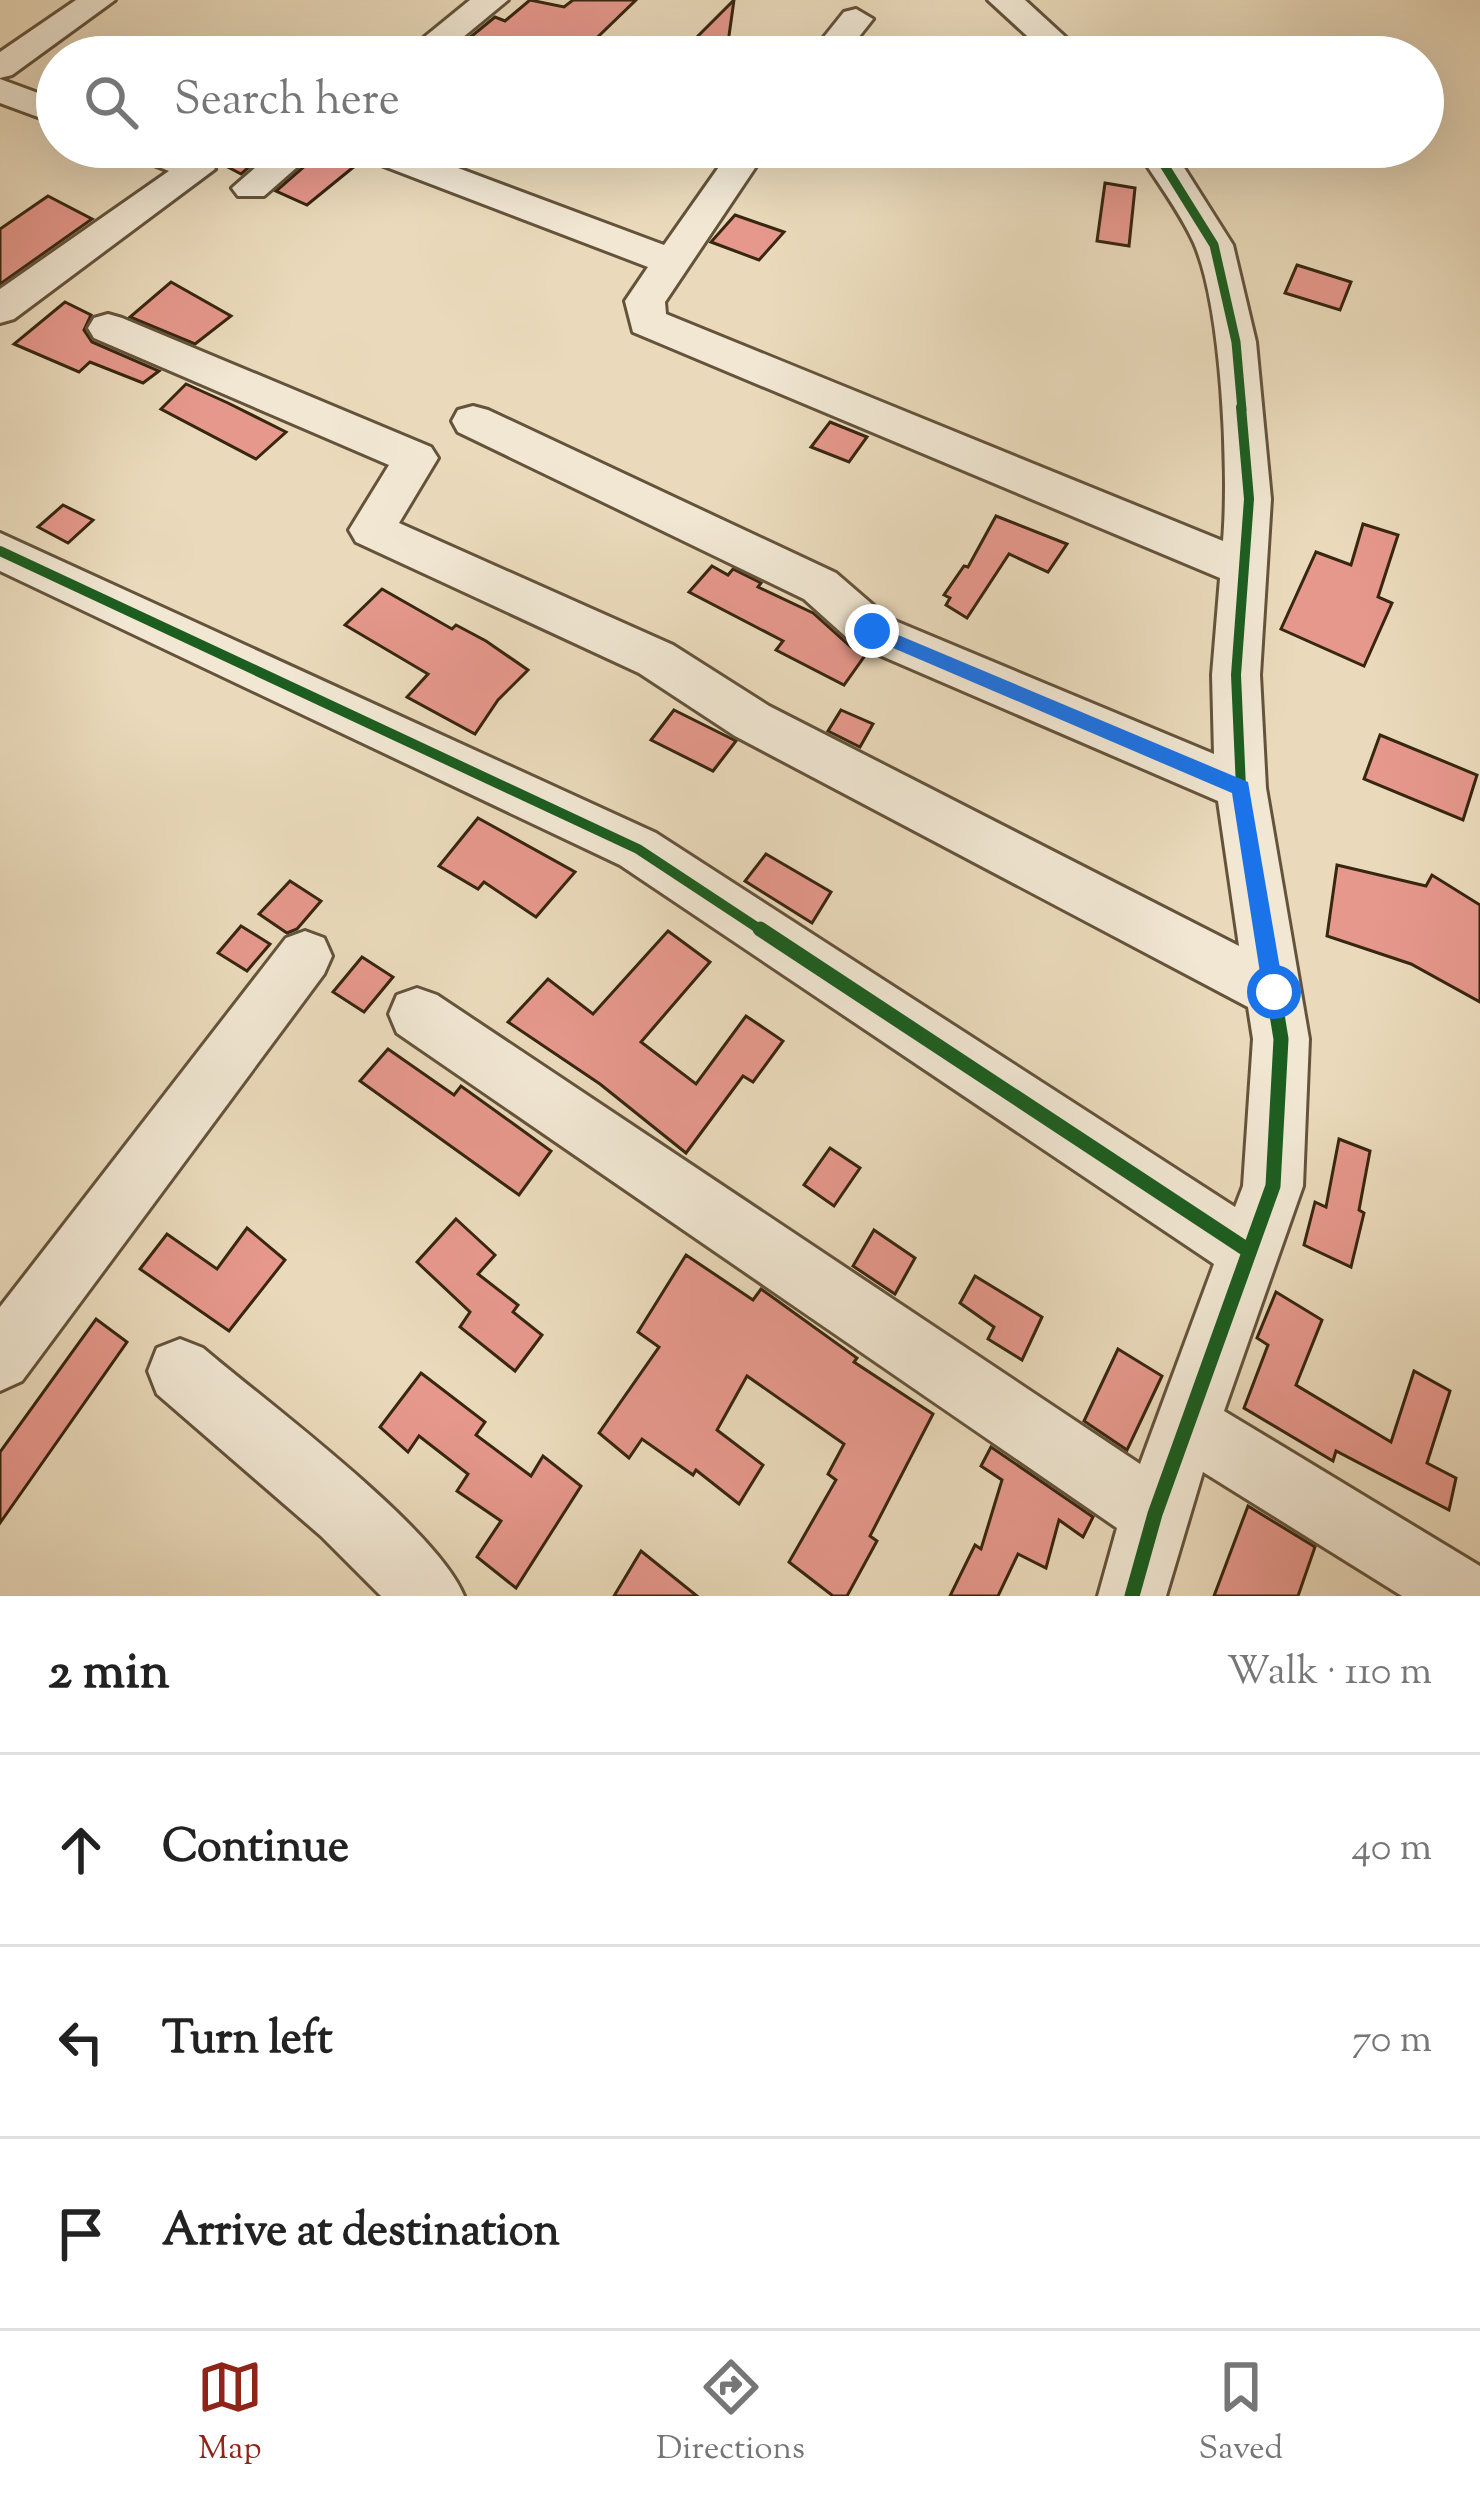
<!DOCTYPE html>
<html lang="en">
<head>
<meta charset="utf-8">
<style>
	:root { --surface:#fff; --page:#f2f2f2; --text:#222; --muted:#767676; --line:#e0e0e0; --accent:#8f2418 }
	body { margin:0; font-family:"Sorts Mill Goudy",serif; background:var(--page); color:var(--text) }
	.stop { position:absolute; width:36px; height:36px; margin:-27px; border:9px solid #1a73e8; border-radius:50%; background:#fff }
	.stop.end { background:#1a73e8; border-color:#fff; box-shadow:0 3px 12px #0008 }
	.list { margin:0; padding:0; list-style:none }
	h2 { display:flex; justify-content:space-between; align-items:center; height:156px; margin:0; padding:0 48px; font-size:51px }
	h2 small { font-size:39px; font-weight:400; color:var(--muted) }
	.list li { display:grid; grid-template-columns:78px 1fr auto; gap:36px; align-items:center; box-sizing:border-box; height:192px; padding:0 48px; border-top:3px solid var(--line) }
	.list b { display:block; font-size:45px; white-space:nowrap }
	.list em { font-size:39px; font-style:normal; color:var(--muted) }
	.icon { flex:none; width:66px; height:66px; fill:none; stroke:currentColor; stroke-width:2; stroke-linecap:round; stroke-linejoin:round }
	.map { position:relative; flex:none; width:1480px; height:1596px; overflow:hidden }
	.search { position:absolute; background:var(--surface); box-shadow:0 12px 48px #0002; left:36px; right:36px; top:36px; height:132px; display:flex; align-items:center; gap:30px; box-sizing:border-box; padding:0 42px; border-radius:66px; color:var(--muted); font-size:45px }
	.sheet { height:732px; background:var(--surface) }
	nav { display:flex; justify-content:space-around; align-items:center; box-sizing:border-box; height:168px; border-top:3px solid var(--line); background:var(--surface); font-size:33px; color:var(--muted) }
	nav a { display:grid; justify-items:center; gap:6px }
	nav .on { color:var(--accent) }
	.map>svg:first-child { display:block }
</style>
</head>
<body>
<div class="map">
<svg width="1480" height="1596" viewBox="0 0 1480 1596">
	<rect width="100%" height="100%" fill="#eadabb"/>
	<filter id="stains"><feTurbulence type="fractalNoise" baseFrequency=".00167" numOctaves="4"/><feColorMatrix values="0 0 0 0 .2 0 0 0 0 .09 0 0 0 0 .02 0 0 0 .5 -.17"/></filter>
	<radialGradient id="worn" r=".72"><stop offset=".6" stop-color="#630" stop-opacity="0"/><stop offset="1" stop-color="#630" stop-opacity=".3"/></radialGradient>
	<g fill="#e6988c" stroke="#372610" stroke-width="3">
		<path d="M530 0 564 7 573 0H636L577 57H538L507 47 495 57H446L495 17 505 21Z"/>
		<path d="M734 0 726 57H677Z"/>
		<path d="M190 147H272L241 174Z"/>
		<path d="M323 150 356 165 307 205 276 191Z"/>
		<path d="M1105 183 1135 188 1129 246 1097 241Z"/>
		<path d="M48 196 92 219 0 284V229Z"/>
		<path d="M735 215 784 232 759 260 711 242Z"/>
		<path d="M1297 265 1351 282 1340 310 1285 293Z"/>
		<path d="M171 282 231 316 195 344 130 317Z"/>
		<path d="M65 302 91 315 84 330 92 342 159 371 143 383 90 362 79 372 14 344Z"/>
		<path d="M186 384 228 403 286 432 256 459 161 409Z"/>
		<path d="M830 422 867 437 849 462 811 447Z"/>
		<path d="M63 505 93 520 68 543 38 527Z"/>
		<path d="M996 516 1067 544 1048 572 1009 554 967 618 946 605 950 598 944 595 964 566 968 567Z"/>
		<path d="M1363 524 1398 535 1378 597 1392 603 1364 666 1281 629 1316 552 1351 565Z"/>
		<path d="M712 566 728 575 733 569 761 583 758 587 813 613 851 647 866 654 844 685 776 650 783 641 689 592Z"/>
		<path d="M382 589 452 629 456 625 486 641 528 670 498 700 475 734 407 697 428 674 345 625Z"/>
		<path d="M674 710 736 741 713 771 651 740Z"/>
		<path d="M841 710 873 724 860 747 828 731Z"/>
		<path d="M1380 735 1477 775 1463 820 1364 779Z"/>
		<path d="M478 818 575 872 536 917 484 882 478 889 439 866Z"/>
		<path d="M766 854 831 892 812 923 745 881Z"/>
		<path d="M1337 865 1426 886 1432 875 1480 905V1002L1411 964 1327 936Z"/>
		<path d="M290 881 321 901 297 929 287 933 259 914Z"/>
		<path d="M241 926 270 944 247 971 218 953Z"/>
		<path d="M668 931 710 962 641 1042 696 1084 746 1016 783 1041 753 1082 743 1076 686 1153 600 1084 508 1022 548 979 593 1014Z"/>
		<path d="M362 957 393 977 364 1012 333 992Z"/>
		<path d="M388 1049 454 1095 461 1086 551 1151 519 1195 360 1081Z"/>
		<path d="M1339 1139 1370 1151 1359 1210 1364 1213 1351 1267 1304 1245 1315 1202 1326 1207Z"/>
		<path d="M830 1148 860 1168 834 1206 804 1185Z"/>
		<path d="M456 1219 495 1255 478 1274 518 1305 513 1312 542 1335 515 1371 460 1327 470 1312 417 1262Z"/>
		<path d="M247 1228 285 1260 229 1331 140 1269 167 1234 217 1269Z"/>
		<path d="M874 1230 915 1258 895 1294 853 1266Z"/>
		<path d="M686 1255 753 1300 761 1289 857 1358 854 1362 933 1414 870 1536 877 1541 847 1596H833L789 1562 836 1480 828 1474 844 1444 747 1376 717 1430 763 1465 739 1504 696 1470 693 1475 642 1439 629 1458 599 1433 659 1347 638 1332Z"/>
		<path d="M975 1276 1042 1317 1022 1360 988 1339 994 1327 960 1303Z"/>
		<path d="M1276 1292 1322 1320 1296 1385 1391 1442 1414 1371 1450 1391 1427 1463 1456 1478 1449 1510 1336 1451 1333 1461 1244 1408 1268 1345 1257 1338Z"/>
		<path d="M96 1319 127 1342 0 1523V1452Z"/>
		<path d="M1118 1349 1162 1376 1127 1450 1084 1421Z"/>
		<path d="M421 1373 485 1422 476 1435 531 1476 543 1456 581 1486 516 1588 477 1557 501 1521 457 1491 468 1474 419 1436 408 1452 380 1427Z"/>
		<path d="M991 1447 1093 1517 1083 1537 1059 1520 1046 1568 1018 1554 998 1596H950L975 1545 981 1549 1002 1480 981 1466Z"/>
		<path d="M1248 1506 1315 1547 1298 1596H1214Z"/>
		<path d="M641 1551 697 1596H614Z"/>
	</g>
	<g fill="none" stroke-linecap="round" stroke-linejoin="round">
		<g stroke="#64533b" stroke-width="6">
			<g id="minor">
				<path d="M76 0H115L12 75 0 78V52Z"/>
				<path d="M470 0H508L439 57H400Z"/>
				<path d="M988 0H1025L1087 57H1050Z"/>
				<path d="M856 9 873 19 843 57H808L844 12Z"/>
				<path d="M0 79 57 100V124L0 103Z"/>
				<path d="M124 147C154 147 195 142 215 169L14 319 0 323V289L169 171 129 155Z"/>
				<path d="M279 147H320L264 196H238L232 188Z"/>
				<path d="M350 147H402L664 245 733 147H769L665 302 666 314 1223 541C1229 470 1222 307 1194 243 1179 210 1154 178 1135 147H1171L1233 245 1256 342 1271 499 1260 675 1266 788 1309 1039 1303 1186 1224 1411 1480 1566V1596H1402L1203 1472 1166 1596H1098L1117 1528 397 1033 389 1014 397 995 417 988 437 995 1140 1464 1214 1264 620 865 0 571V533L656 833 1235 1207 1243 1186 1253 1039 1248 1007 735 736 639 673 356 542 349 530 389 465 94 338 88 328 94 318 108 314 122 318 431 447 438 458 399 523 673 645 769 706 1239 946 1218 801 854 644 804 599 458 432 452 421 458 410 473 406 488 410 836 573 888 618 1214 754 1212 675 1220 578 633 332 625 301 648 267 355 155Z"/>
				<path d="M305 931 324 938 332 956 324 974 22 1381 0 1391V1307L286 938Z"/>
				<path d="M180 1339 203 1348C266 1402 436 1527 464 1596H381L321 1536 157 1394 148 1371 157 1348Z"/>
			</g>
		</g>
		<use href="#minor" fill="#f1e7d3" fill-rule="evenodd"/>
		<g stroke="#f1e7d3" stroke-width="15">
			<path id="cycleway-far2" d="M1153 147 1214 245 1236 342 1242 410"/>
		</g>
		<g stroke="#f1e7d3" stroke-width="18">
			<g id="cycleway-far1">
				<path d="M1241 407 1249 499 1236 675 1241 788 1264 932"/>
				<path d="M0 551 638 849 764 932"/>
			</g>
		</g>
		<g stroke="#f1e7d3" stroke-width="22">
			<g id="cycleway">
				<path d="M760 929 1249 1251"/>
				<path d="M1132 1596 1155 1514 1273 1186 1281 1039 1263 929"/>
			</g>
		</g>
		<use href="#cycleway-far2" stroke="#1b5e20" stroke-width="9"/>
		<use href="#cycleway-far1" stroke="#1b5e20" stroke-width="10"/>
		<use href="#cycleway" stroke="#1b5e20" stroke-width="15"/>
	</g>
	<path fill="#1a73e8" d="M872 624 1248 782 1284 992 1281 999H1266L1263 992 1232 793 865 636 862 631Z"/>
	<rect width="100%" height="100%" filter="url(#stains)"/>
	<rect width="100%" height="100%" fill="url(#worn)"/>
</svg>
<div class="stop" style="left:1274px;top:992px"></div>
<div class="stop end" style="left:872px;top:631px"></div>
<div class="search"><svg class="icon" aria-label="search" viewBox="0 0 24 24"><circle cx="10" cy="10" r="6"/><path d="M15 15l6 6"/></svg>Search here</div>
</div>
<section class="sheet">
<h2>2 min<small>Walk · 110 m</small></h2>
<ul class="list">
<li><svg class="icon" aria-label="ahead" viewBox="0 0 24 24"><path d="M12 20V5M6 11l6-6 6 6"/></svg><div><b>Continue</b></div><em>40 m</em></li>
<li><svg class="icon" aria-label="left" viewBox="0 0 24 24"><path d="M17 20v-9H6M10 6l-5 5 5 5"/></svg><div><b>Turn left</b></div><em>70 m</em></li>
<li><svg class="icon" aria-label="arrive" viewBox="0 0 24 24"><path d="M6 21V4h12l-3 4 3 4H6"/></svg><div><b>Arrive at destination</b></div></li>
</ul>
</section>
<nav>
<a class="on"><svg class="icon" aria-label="map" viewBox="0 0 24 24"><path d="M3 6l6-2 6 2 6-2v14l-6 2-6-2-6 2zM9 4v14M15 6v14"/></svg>Map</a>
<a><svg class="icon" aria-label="directions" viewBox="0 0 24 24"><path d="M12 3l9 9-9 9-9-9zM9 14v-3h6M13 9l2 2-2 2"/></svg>Directions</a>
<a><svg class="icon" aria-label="saved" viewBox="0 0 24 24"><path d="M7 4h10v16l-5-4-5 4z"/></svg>Saved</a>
</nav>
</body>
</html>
